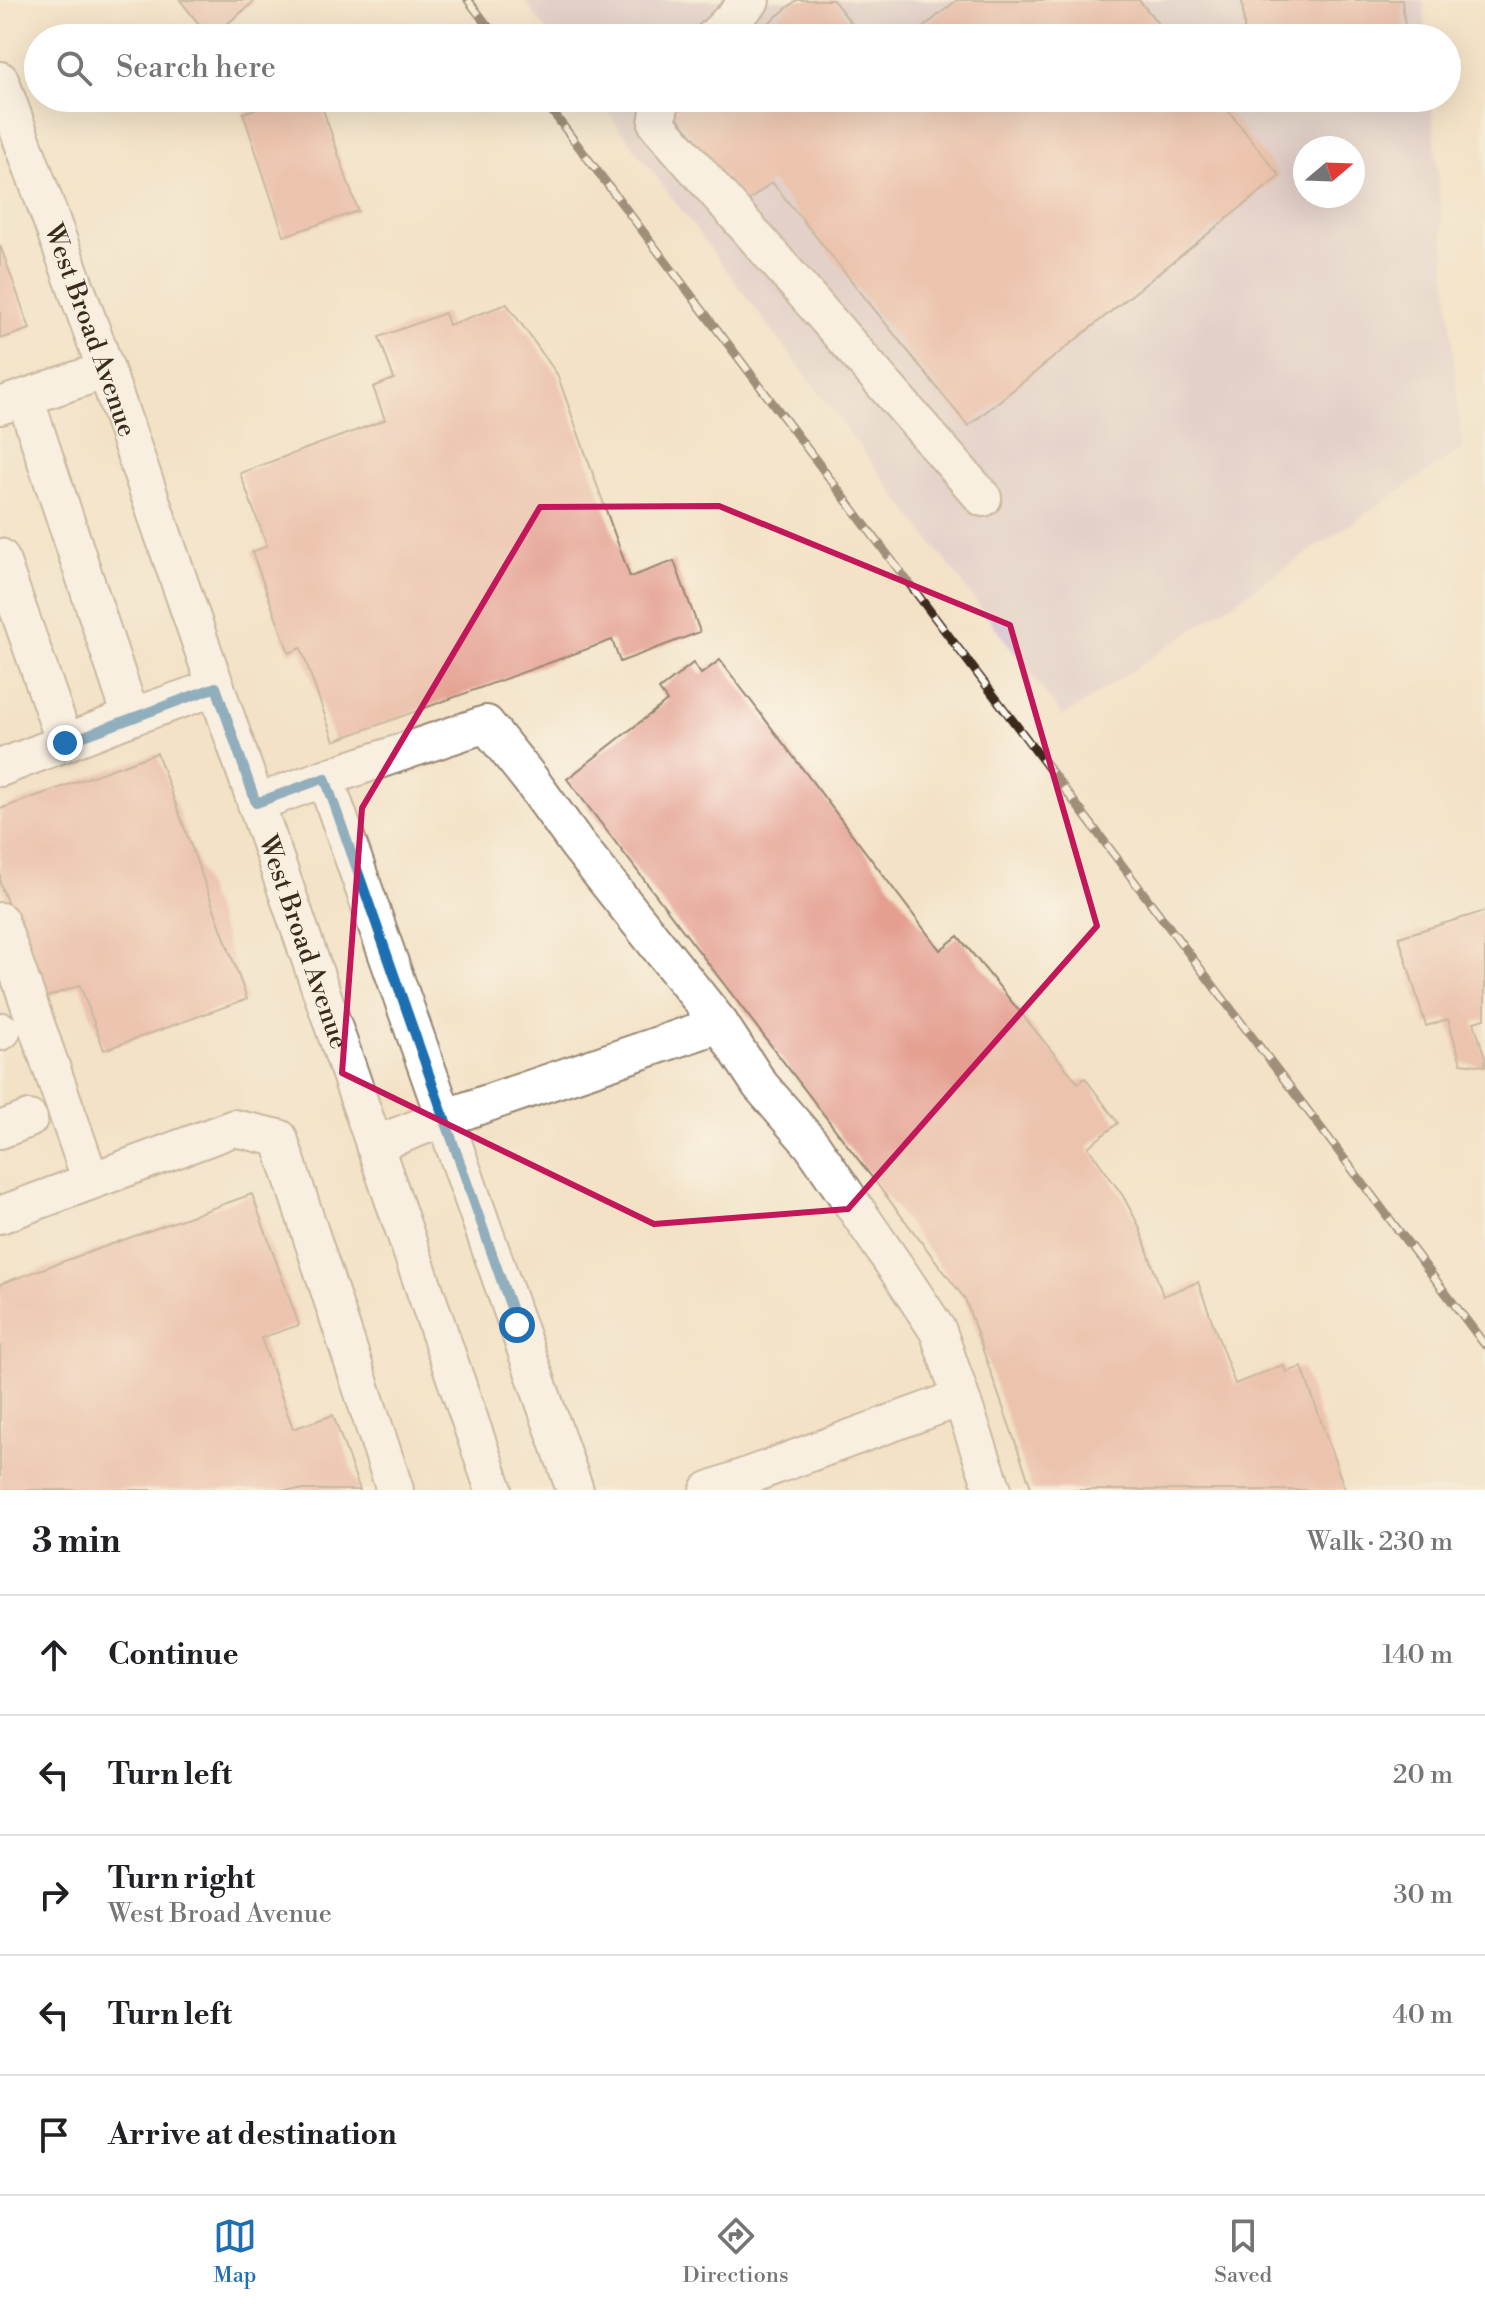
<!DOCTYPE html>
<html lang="en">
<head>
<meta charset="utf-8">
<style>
	:root { --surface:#fff; --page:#f2f2f2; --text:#202124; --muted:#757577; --line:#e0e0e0; --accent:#1f6fb2 }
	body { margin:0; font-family:"Libre Bodoni",serif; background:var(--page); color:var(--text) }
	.compass { position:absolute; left:1293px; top:136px; width:72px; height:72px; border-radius:50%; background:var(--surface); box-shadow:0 8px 32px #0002; rotate:71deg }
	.stop { position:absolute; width:24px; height:24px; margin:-18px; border:6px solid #1f6fb2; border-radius:50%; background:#fff }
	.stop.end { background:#1f6fb2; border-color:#fff; box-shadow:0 2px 8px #0008 }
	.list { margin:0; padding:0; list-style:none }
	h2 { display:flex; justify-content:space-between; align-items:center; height:104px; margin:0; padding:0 32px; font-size:34px }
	h2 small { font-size:26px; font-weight:400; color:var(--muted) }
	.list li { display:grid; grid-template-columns:52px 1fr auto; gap:24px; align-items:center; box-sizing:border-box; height:120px; padding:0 32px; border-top:2px solid var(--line) }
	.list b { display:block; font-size:30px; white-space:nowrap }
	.list p { margin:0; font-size:26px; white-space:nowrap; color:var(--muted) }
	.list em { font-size:26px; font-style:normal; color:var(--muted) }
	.icon { flex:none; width:44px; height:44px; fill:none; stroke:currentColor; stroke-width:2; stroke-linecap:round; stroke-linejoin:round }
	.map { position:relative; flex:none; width:1485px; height:1490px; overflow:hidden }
	.search { position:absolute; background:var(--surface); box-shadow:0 8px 32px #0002; left:24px; right:24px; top:24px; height:88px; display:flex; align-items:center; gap:20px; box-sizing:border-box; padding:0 28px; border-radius:44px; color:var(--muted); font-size:30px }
	.sheet { height:704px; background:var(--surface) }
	nav { display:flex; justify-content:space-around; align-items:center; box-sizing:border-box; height:112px; border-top:2px solid var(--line); background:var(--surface); font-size:22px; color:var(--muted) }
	nav a { display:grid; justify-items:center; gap:4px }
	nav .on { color:var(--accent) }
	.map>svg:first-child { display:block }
</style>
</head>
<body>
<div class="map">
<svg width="1485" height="1490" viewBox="0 0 1485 1490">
	<rect width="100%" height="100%" fill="#fbf7ec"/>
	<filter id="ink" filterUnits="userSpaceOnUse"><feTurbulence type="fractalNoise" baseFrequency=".0125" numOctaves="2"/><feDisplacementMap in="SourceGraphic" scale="16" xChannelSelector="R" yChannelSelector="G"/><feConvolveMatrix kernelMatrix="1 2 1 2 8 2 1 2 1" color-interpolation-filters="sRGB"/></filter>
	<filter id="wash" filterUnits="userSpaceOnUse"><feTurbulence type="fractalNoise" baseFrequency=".006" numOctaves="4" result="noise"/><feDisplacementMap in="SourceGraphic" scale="32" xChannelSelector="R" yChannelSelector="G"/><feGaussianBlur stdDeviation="1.8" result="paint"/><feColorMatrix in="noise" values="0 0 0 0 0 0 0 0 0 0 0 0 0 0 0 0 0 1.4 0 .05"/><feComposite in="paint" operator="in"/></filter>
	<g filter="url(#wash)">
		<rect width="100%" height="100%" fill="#f3e2c6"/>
		<g fill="#d0bdcd" fill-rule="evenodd">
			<path d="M524 0H1423L1426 38H552Z"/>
			<path d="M597 98H1431L1462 449 1063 717ZM1305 148H1353V196H1305Z"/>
		</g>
		<g id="blocks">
			<g fill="#e49f90">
				<path d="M180 0H256L210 38Z"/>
				<path d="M797 0H833L863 38H750Z"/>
				<path d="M957 0H1139L1170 38H910Z"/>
				<path d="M1242 0H1402L1406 38H1245Z"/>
				<path d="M288 98H319L358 211 284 236 243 113Z"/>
				<path d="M675 98H1218L1280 176 968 426 772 182 746 203 667 105Z"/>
				<path d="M0 245 30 329 0 339Z"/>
				<path d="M507 304 557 374 630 577 674 561 700 632 620 662 612 640 334 741 301 648 289 653 252 552 267 546 240 473 385 420 373 387 394 379 379 337 445 313 449 325Z"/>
				<path d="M720 660 940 950 958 936 1078 1083 1085 1078 1118 1123 1088 1147 1123 1196 1139 1226 1163 1296 1198 1282 1235 1384 1283 1365 1286 1372 1302 1367 1345 1490H1032L965 1299 567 779 667 701 659 690 693 663 701 674Z"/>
				<path d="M157 753 247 999 104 1050 80 985 42 999 0 883V809Z"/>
				<path d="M1485 911V1019L1474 1022 1485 1058V1066L1461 1063 1448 1019 1426 1026 1399 937Z"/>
				<path d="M252 1194 299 1325 261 1338 293 1429 333 1415 360 1490H0V1284Z"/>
			</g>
		</g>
	</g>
	<g filter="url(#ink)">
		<use href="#blocks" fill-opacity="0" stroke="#978672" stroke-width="2"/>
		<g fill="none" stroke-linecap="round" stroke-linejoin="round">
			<g stroke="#978672" stroke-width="40">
				<g id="minor">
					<path d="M713 38 751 0"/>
					<path id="s1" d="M0 80 106 370 494 1490"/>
					<path d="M661 98 657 124 983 498"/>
					<path d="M25 398 131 717 216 687"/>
					<path d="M0 406 106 370"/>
					<path d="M0 557 65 743"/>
					<path d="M0 768 131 717"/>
					<path d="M325 778 575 1490"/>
					<path d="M256 803 325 778 486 724 530 779 577 844 720 1024 760 1085 812 1145 901 1275 938 1331 993 1490"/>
					<path d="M0 921 91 1181"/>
					<path d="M0 1032 2 1031"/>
					<path d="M0 1130 29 1119"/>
					<path d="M374 1145 444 1118 720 1024"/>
					<path d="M0 1215 234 1128 279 1138 395 1490"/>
					<path d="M709 1490 960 1398"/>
				</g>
			</g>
			<use href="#minor" stroke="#fff" stroke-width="36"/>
			<g stroke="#3b2a1e" stroke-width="9">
				<g id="rail">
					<path d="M468 0 497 38"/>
					<path d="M542 98 1485 1345"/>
				</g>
			</g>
			<use href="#rail" stroke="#fbf7ec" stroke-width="6" stroke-dasharray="18" stroke-linecap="butt"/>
		</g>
	</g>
	<g fill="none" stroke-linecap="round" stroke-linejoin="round" filter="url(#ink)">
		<path stroke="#1f6fb2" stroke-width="10" d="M65 743 216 687 256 803 325 778 517 1325"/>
	</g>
	<path d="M0 0H1485V1490H0ZM719 506 1010 625 1097 926 848 1209 654 1224 342 1073 362 808 540 507Z" fill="#f3e2c6" fill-opacity=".55" fill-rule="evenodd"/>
	<path fill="none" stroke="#c2185b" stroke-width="6" stroke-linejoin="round" d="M719 506 1010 625 1097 926 848 1209 654 1224 342 1073 362 808 540 507Z"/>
	<g text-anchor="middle" stroke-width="6" stroke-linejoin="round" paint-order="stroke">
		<g font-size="26" fill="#3b2a1e" stroke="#fbf7ec">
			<text dy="9" stroke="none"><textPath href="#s1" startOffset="266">West Broad Avenue</textPath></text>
			<text dy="9" stroke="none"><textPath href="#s1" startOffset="914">West Broad Avenue</textPath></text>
		</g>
	</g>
</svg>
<svg class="compass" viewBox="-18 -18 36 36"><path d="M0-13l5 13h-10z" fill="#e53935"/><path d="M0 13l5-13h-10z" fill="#757577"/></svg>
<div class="stop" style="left:517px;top:1325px"></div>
<div class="stop end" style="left:65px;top:743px"></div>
<div class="search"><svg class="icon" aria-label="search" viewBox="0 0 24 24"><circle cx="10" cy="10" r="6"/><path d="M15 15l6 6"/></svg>Search here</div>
</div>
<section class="sheet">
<h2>3 min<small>Walk · 230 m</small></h2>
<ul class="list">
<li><svg class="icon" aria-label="ahead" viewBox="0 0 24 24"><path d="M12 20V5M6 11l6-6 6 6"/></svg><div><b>Continue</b></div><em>140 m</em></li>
<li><svg class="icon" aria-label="left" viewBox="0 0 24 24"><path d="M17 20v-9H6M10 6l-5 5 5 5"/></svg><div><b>Turn left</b></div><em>20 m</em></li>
<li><svg class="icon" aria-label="right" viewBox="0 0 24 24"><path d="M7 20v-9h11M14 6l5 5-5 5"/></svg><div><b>Turn right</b><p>West Broad Avenue</p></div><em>30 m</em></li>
<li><svg class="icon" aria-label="left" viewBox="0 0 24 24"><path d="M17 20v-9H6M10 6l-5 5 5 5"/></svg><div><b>Turn left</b></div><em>40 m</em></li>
<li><svg class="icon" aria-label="arrive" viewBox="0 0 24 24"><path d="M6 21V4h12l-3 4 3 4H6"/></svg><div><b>Arrive at destination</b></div></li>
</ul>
</section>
<nav>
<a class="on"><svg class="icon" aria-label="map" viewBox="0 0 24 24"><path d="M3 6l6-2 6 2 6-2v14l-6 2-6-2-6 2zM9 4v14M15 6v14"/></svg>Map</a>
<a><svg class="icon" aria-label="directions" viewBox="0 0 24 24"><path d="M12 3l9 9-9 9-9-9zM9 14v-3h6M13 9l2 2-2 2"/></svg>Directions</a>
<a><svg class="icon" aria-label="saved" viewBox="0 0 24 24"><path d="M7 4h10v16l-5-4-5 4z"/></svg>Saved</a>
</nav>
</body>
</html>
